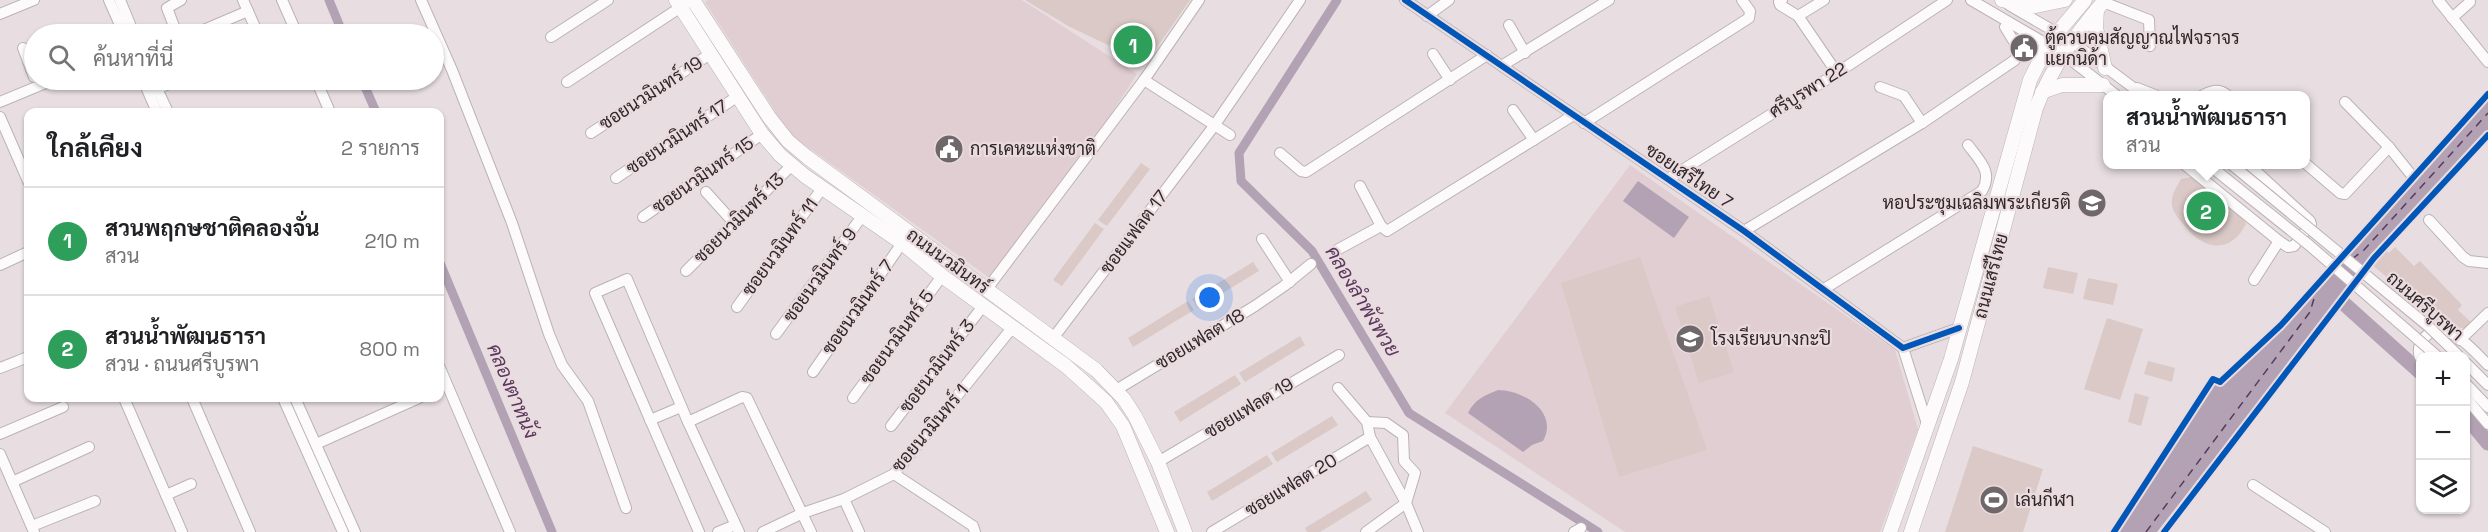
<!DOCTYPE html>
<html lang="th">
<head>
<meta charset="utf-8">
<style>
	:root { --surface:#fff; --page:#f2f2f2; --text:#202124; --muted:#757577; --line:#e0e0e0; --accent:#db2777 }
	body { margin:0; font-family:"Space Grotesk",Sarabun,sans-serif; background:var(--page); color:var(--text) }
	.controls { position:absolute; right:18px; bottom:18px; display:grid; overflow:hidden; border-radius:12px; box-shadow:0 2px 4px #0004 }
	.controls button { width:54px; height:54px; display:grid; place-items:center; padding:0; border:0; border-bottom:2px solid var(--line); background:var(--surface); color:var(--text); font:30px sans-serif }
	.you { position:absolute; left:1210px; top:298px; width:21px; height:21px; margin:-15px; border:4px solid #fff; border-radius:50%; background:#1a73e8; box-shadow:0 0 0 9px #1a73e833 }
	.badge { display:grid; place-items:center; width:39px; height:39px; border-radius:50%; background:var(--accent); color:#fff; font-size:20px; font-weight:700 }
	.pin { position:absolute; translate:-50% -50%; border:3px solid #fff; box-shadow:0 2px 6px #0006 }
	.popup { position:absolute; left:2103px; top:91px; width:207px; height:78px; box-sizing:border-box; display:grid; place-content:center; border-radius:12px; background:var(--surface); filter:drop-shadow(0 2px 4px #0005); font-size:20px; white-space:nowrap; color:var(--muted) }
	.popup b { font-size:22px; color:var(--text) }
	.popup::after { content:''; position:absolute; left:50%; top:100%; margin-left:-12px; border:12px solid transparent; border-top-color:var(--surface) }
	.list { margin:0; padding:0; list-style:none }
	h2 { display:flex; justify-content:space-between; align-items:center; height:78px; margin:0; padding:0 24px; font-size:26px }
	h2 small { font-size:20px; font-weight:400; color:var(--muted) }
	.list li { display:grid; grid-template-columns:39px 1fr auto; gap:18px; align-items:center; box-sizing:border-box; height:108px; padding:0 24px; border-top:2px solid var(--line) }
	.list b { display:block; font-size:22px; white-space:nowrap }
	.list p { margin:0; font-size:20px; white-space:nowrap; color:var(--muted) }
	.list em { font-size:20px; font-style:normal; color:var(--muted) }
	.icon { flex:none; width:33px; height:33px; fill:none; stroke:currentColor; stroke-width:2; stroke-linecap:round; stroke-linejoin:round }
	.map { position:relative; flex:none; width:2488px; height:532px; overflow:hidden }
	.search { position:absolute; background:var(--surface); box-shadow:0 2px 4px #0004; left:24px; top:24px; width:420px; height:66px; display:flex; align-items:center; gap:15px; box-sizing:border-box; padding:0 21px; border-radius:33px; color:var(--muted); font-size:22px }
	.panel { position:absolute; background:var(--surface); box-shadow:0 2px 4px #0004; left:24px; top:108px; width:420px; height:294px; border-radius:12px }
	.map>svg:first-child { display:block }
</style>
</head>
<body>
<div class="map">
<svg width="2488" height="532" viewBox="0 0 2488 532">
	<rect width="100%" height="100%" fill="#e8dee1"/>
	<g fill="#e0ced2">
		<path d="M708 0H1022L1137 74 1079 164 1075 162 991 279 795 138 783 124 705 2Z"/>
		<path d="M1630 165 1895 350 1918 429 1880 532H1625L1445 413Z"/>
	</g>
	<g fill="#dac9c6">
		<path d="M1025 0H1190L1146 63 1070 27Z"/>
		<path d="M1141 163 1150 169 1107 226 1098 220Z"/>
		<path d="M2192 177 2240 212 2246 224C2230 255 2203 250 2184 225 2180 221 2175 214 2173 209 2169 198 2176 188 2181 179Z"/>
		<path d="M1095 223 1104 229 1062 286 1053 280Z"/>
		<path d="M2395 247 2414 266 2420 261 2462 305 2458 310 2473 324 2467 329 2437 323 2410 296 2372 265 2385 250 2389 253Z"/>
		<path d="M1640 257 1707 450 1619 477 1561 283Z"/>
		<path d="M1253 262 1259 271 1198 308 1192 299Z"/>
		<path d="M2048 267 2078 273 2073 294 2043 288Z"/>
		<path d="M2088 278 2118 284 2113 305 2083 299Z"/>
		<path d="M1709 296 1734 372 1699 383 1675 307Z"/>
		<path d="M1188 301 1194 310 1133 347 1128 338Z"/>
		<path d="M2107 318 2143 329 2120 400 2084 389Z"/>
		<path d="M1300 336 1305 345 1245 382 1239 373Z"/>
		<path d="M2148 361 2175 368 2172 382 2144 374Z"/>
		<path d="M1235 375 1241 384 1180 422 1174 412Z"/>
		<path d="M2135 393 2149 397 2141 426 2128 422Z"/>
		<path d="M1332 416 1338 425 1277 462 1271 453Z"/>
		<path d="M1973 446 2043 469 2023 532H1945Z"/>
		<path d="M1267 455 1273 464 1212 501 1207 492Z"/>
		<path d="M1366 491 1372 500 1320 532H1307L1305 528Z"/>
	</g>
	<g fill="#b2a2b4">
		<path d="M2488 99V131L2374 255 2157 532H2116L2214 381 2221 384C2315 294 2399 194 2488 99Z"/>
		<path d="M1638 181 1689 217 1674 238 1623 201Z"/>
		<path d="M1498 390C1523 390 1559 412 1543 441L1532 445 1523 452 1468 413C1474 400 1485 395 1498 390Z"/>
	</g>
	<g fill="none" stroke-linecap="round" stroke-linejoin="round">
		<g stroke="#b2a2b4" stroke-width="9">
			<path d="M329 0 343 34"/>
			<path d="M1337 0 1239 153 1241 181 1312 251 1409 413 1598 532"/>
			<path d="M362 80 376 112"/>
			<path d="M440 263 552 532"/>
		</g>
		<g stroke="#b2a2b4" stroke-width="15">
			<path d="M2331 292 2420 372"/>
			<path d="M2466 416 2488 443"/>
		</g>
		<g stroke="#583a5f" stroke-width="1.5" stroke-dasharray="8 6" stroke-linecap="butt">
			<path d="M2352 259 2364 250 2488 113"/>
			<path d="M2146 532 2310 312 2318 285 2334 273"/>
		</g>
		<g stroke="#bab3b5" stroke-width="12">
			<g id="minor">
				<path d="M109 0 124 34"/>
				<path d="M120 0 134 34"/>
				<path d="M243 0 258 34"/>
				<path d="M282 0 297 34"/>
				<path d="M421 0 452 70 512 223 549 334 562 365 588 401 626 508"/>
				<path d="M1405 0 1744 231 1903 348 1959 328"/>
				<path d="M1782 0 1779 2 1780 5 1798 16 1837 73"/>
				<path d="M1971 0 2062 53 2116 95"/>
				<path d="M2438 0 2488 62"/>
				<path d="M2103 2 2149 20 2150 46"/>
				<path d="M2009 5 2071 41 2143 95"/>
				<path d="M0 14 34 0"/>
				<path d="M1427 16 1449 0"/>
				<path d="M1798 16 1824 0"/>
				<path d="M2452 18 2470 2"/>
				<path d="M1509 25 1525 53"/>
				<path d="M177 34 167 8 181 0"/>
				<path d="M194 34 248 11"/>
				<path d="M551 37 608 0"/>
				<path d="M23 48 34 77"/>
				<path d="M1433 54 1450 80"/>
				<path d="M1503 65 1609 0"/>
				<path d="M143 80 157 112"/>
				<path d="M153 80 168 112"/>
				<path d="M316 80 330 112"/>
				<path d="M1144 80 1230 135"/>
				<path d="M567 82 687 3"/>
				<path d="M1880 87 1904 96 1922 123"/>
				<path d="M2137 88 2155 95"/>
				<path d="M151 91 179 80"/>
				<path d="M2203 95C2212 91 2218 88 2227 95"/>
				<path d="M0 102 53 80"/>
				<path d="M2345 102 2389 147 2413 177"/>
				<path d="M1513 110 1534 140"/>
				<path d="M0 117 28 181"/>
				<path d="M1584 123 1749 18 1750 11 1742 0"/>
				<path d="M591 133 710 54"/>
				<path d="M1280 153 1301 171 1306 172 1487 55"/>
				<path d="M2305 163 2340 193 2345 194 2389 147"/>
				<path d="M2184 164 2279 241 2288 247 2294 246 2311 224 2310 221 2248 164"/>
				<path d="M616 178 738 96"/>
				<path d="M1668 179 1837 73 1947 0"/>
				<path d="M1360 186 1381 226 1387 231 1572 116"/>
				<path d="M706 192 734 223"/>
				<path d="M643 217 762 134"/>
				<path d="M2429 220 2463 257 2469 261 2488 263"/>
				<path d="M1744 231 1922 123 2015 60 2019 50 2005 27"/>
				<path d="M1262 239 1290 282"/>
				<path d="M1335 251 1381 226"/>
				<path d="M0 265 28 252"/>
				<path d="M686 271 791 166"/>
				<path d="M2254 280 2279 241"/>
				<path d="M987 289 1144 80 1199 0"/>
				<path d="M1824 289 1982 191C1993 172 1980 161 1968 145"/>
				<path d="M737 307 823 187"/>
				<path d="M776 334 863 215"/>
				<path d="M1054 337 1214 126 1300 0"/>
				<path d="M2460 340 2488 313"/>
				<path d="M1903 348 1928 427"/>
				<path d="M2420 357C2417 349 2419 343 2426 336 2446 317 2474 351 2488 365"/>
				<path d="M2466 363 2488 385"/>
				<path d="M0 368 28 357"/>
				<path d="M440 368 510 532"/>
				<path d="M813 372 902 243"/>
				<path d="M2466 384 2488 407"/>
				<path d="M1338 388 1367 422 1370 437 1406 503 1418 532"/>
				<path d="M1116 390 1255 306 1284 286 1311 264"/>
				<path d="M124 398 182 532"/>
				<path d="M192 398 250 532"/>
				<path d="M283 398 343 532"/>
				<path d="M295 398 355 532"/>
				<path d="M853 398 942 276"/>
				<path d="M2466 398 2488 424"/>
				<path d="M650 420 681 407"/>
				<path d="M688 422 742 397 747 398 811 532"/>
				<path d="M891 426 983 306"/>
				<path d="M0 434 63 407"/>
				<path d="M316 444 419 398"/>
				<path d="M0 454 34 532"/>
				<path d="M1158 462 1339 355"/>
				<path d="M894 474 964 520 973 526 975 532"/>
				<path d="M12 482 89 447"/>
				<path d="M2253 485 2325 532"/>
				<path d="M166 495 191 484"/>
				<path d="M844 499 859 532"/>
				<path d="M32 526 95 501"/>
				<path d="M699 532 595 293 627 279 688 422 739 532"/>
				<path d="M718 532 735 525"/>
				<path d="M763 532 803 513 844 499 894 474 1012 328"/>
				<path d="M1212 532 1370 437"/>
				<path d="M1366 532 1406 503 1415 473 1404 461 1403 435 1386 423 1367 422"/>
				<path d="M1574 532 1581 528"/>
			</g>
		</g>
		<g stroke="#bab3b5" stroke-width="15">
			<g id="major">
				<path d="M676 0 762 134 780 155 805 176 902 243 942 276 1066 366 1106 402 1123 426 1167 532"/>
				<path d="M693 0 769 117 788 141 807 157 1096 370 1124 399 1135 416 1158 462 1185 532"/>
				<path d="M2002 0 2031 7 2065 0"/>
				<path d="M2097 9 2096 28 2105 68"/>
				<path d="M2042 92 2062 85H2103"/>
				<path d="M1890 532 1951 359 2030 80 2048 44 2085 0"/>
				<path d="M1911 532 1962 382 2036 108C2052 66 2076 34 2105 0"/>
			</g>
		</g>
		<use href="#minor" stroke="#fcfafa" stroke-width="10"/>
		<use href="#major" stroke="#fcfafa" stroke-width="14"/>
		<g stroke="#bab3b5" stroke-width="12" stroke-linecap="butt">
			<g id="minor-bridge">
				<path d="M2231 164 2428 326 2459 356"/>
				<path d="M2209 165 2309 245 2437 356"/>
			</g>
		</g>
		<use href="#minor-bridge" stroke="#fcfafa" stroke-width="10"/>
		<g stroke="#ebdbdf" stroke-width="10">
			<g id="cycleway">
				<path d="M1405 0 1744 231 1903 348 1959 328"/>
				<path d="M2114 532 2213 379 2220 382 2281 325 2488 94"/>
				<path d="M2164 532 2374 258 2488 135"/>
			</g>
		</g>
		<use href="#cycleway" stroke="#0057b8" stroke-width="6"/>
	</g>
	<defs>
		<g id="civic-disc" transform="scale(1.5)"><circle r="9.5" fill="#6f686a" stroke="#ebdbdf"/><path d="M-.6-6.5H3V-4.5H.6V-3L4-1V1h2V6H-6V1h2V-1L-.6-3ZM-1.2 2.5V6h2.4V2.5Z" fill="#fff"/></g>
		<g id="university-disc" transform="scale(1.5)"><circle r="9.5" fill="#6f686a" stroke="#ebdbdf"/><path d="M0-5L7-2L0 1L-7-2ZM-4 1L0 2.5L4 1V4Q0 6-4 4Z" fill="#fff"/></g>
		<g id="school-disc" transform="scale(1.5)"><circle r="9.5" fill="#6f686a" stroke="#ebdbdf"/><path d="M0-5L7-2L0 1L-7-2ZM-4 1L0 2.5L4 1V4Q0 6-4 4Z" fill="#fff"/></g>
		<g id="stadium-disc" transform="scale(1.5)"><circle r="9.5" fill="#6f686a" stroke="#ebdbdf"/><path d="M0-5a6.5 5 0 1 0 0 10a6.5 5 0 1 0 0-10ZM-3.5-1.8h7v3.6h-7Z" fill="#fff"/></g>
	</defs>
	<g fill-rule="evenodd">
		<use href="#civic-disc" x="2024" y="48"/>
		<use href="#civic-disc" x="949" y="149"/>
		<use href="#university-disc" x="2092" y="203"/>
		<use href="#school-disc" x="1690" y="339"/>
		<use href="#stadium-disc" x="1994" y="500"/>
	</g>
	<g text-anchor="middle" stroke-width="4.5" stroke-linejoin="round" paint-order="stroke">
		<g font-size="18" fill="#2e282a" stroke="#ebdbdf" text-anchor="start">
			<text x="2045" y="44">ตู้ควบคุมสัญญาณไฟจราจร<tspan x="2045" dy="21">แยกนิด้า</tspan></text>
			<text x="970" y="155">การเคหะแห่งชาติ</text>
			<text x="2071" y="209" text-anchor="end">หอประชุมเฉลิมพระเกียรติ</text>
			<text x="1711" y="345">โรงเรียนบางกะปิ</text>
			<text x="2015" y="506">เล่นกีฬา</text>
		</g>
		<g font-size="18" fill="#2e282a" stroke="#ebdbdf">
			<text transform="translate(1808 90) rotate(-32)" y="6">ศรีบูรพา 22</text>
			<text transform="translate(651 93) rotate(-33)" y="6">ซอยนวมินทร์ 19</text>
			<text transform="translate(677 137) rotate(-34)" y="6">ซอยนวมินทร์ 17</text>
			<text transform="translate(703 175) rotate(-35)" y="6">ซอยนวมินทร์ 15</text>
			<text transform="translate(1689 176) rotate(34)" y="6">ซอยเสรีไทย 7</text>
			<text transform="translate(739 218) rotate(-45)" y="6">ซอยนวมินทร์ 13</text>
			<text transform="translate(1134 232) rotate(-53)" y="6">ซอยแฟลต 17</text>
			<text transform="translate(780 247) rotate(-54)" y="6">ซอยนวมินทร์ 11</text>
			<text transform="translate(948 261) rotate(36)" y="6">ถนนนวมินทร์</text>
			<text transform="translate(820 275) rotate(-54)" y="6">ซอยนวมินทร์ 9</text>
			<text transform="translate(1991 276) rotate(-75)" y="6">ถนนเสรีไทย</text>
			<text transform="translate(2425 306) rotate(41)" y="6">ถนนศรีบูรพา</text>
			<text transform="translate(858 307) rotate(-55)" y="6">ซอยนวมินทร์ 7</text>
			<text transform="translate(897 337) rotate(-54)" y="6">ซอยนวมินทร์ 5</text>
			<text transform="translate(1200 339) rotate(-31)" y="6">ซอยแฟลต 18</text>
			<text transform="translate(937 366) rotate(-53)" y="6">ซอยนวมินทร์ 3</text>
			<text transform="translate(1249 408) rotate(-31)" y="6">ซอยแฟลต 19</text>
			<text transform="translate(930 428) rotate(-50)" y="6">ซอยนวมินทร์ 1</text>
			<text transform="translate(1291 485) rotate(-31)" y="6">ซอยแฟลต 20</text>
		</g>
		<g font-size="20" font-style="italic" fill="#583a5f" stroke="#ebdbdf">
			<text transform="translate(1363 301) rotate(59)" y="7">คลองลำพังพวย</text>
			<text transform="translate(513 391) rotate(67)" y="7">คลองตาหนัง</text>
		</g>
	</g>
</svg>
<div class="controls">
<button>+</button>
<button>−</button>
<button><svg class="icon" aria-label="layers" viewBox="0 0 24 24"><path d="M12 4l9 5-9 5-9-5zM3 14l9 5 9-5"/></svg></button>
</div>
<div class="you"></div>
<div class="pin badge" style="left:1133px;top:45px;background:#2e9e5b">1</div>
<div class="pin badge" style="left:2206px;top:211px;background:#2e9e5b">2</div>
<div class="popup"><b>สวนน้ำพัฒนธารา</b>สวน</div>
<div class="search"><svg class="icon" aria-label="search" viewBox="0 0 24 24"><circle cx="10" cy="10" r="6"/><path d="M15 15l6 6"/></svg>ค้นหาที่นี่</div>
<section class="panel">
<h2>ใกล้เคียง<small>2 รายการ</small></h2>
<ul class="list">
<li><span class="badge" style="background:#2e9e5b">1</span><div><b>สวนพฤกษชาติคลองจั่น</b><p>สวน</p></div><em>210 m</em></li>
<li><span class="badge" style="background:#2e9e5b">2</span><div><b>สวนน้ำพัฒนธารา</b><p>สวน · ถนนศรีบูรพา</p></div><em>800 m</em></li>
</ul>
</section>
</div>
</body>
</html>
